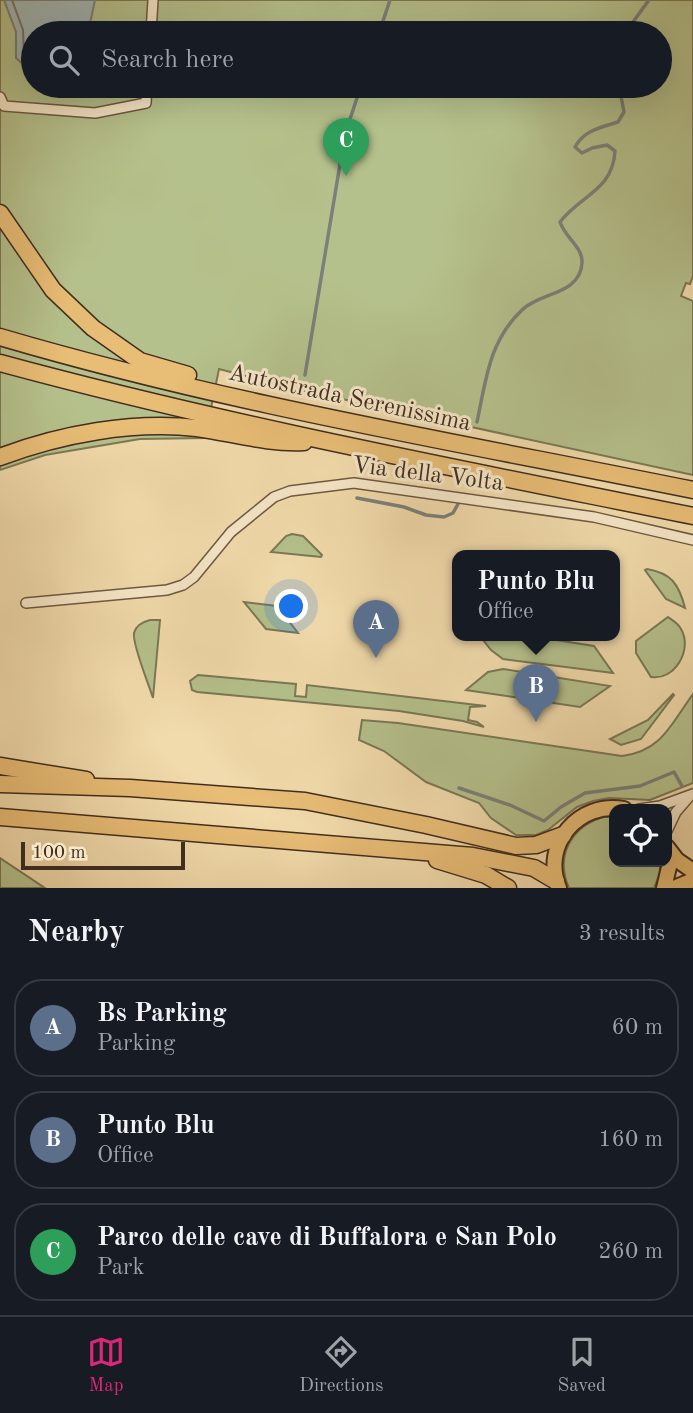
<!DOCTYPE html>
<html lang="en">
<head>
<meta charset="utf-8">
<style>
	:root { --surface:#171b24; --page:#242831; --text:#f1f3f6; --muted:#9ea1a6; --line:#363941; --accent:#db2777 }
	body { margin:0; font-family:"Old Standard TT",serif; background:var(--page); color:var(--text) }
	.controls { position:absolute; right:21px; bottom:21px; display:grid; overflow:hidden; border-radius:14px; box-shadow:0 7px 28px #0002 }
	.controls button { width:63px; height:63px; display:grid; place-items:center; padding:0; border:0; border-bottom:2px solid var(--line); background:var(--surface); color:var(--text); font:35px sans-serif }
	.scale { position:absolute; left:21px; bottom:18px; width:164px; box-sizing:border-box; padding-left:7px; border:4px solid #412e1f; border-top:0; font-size:19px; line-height:24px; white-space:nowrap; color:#412e1f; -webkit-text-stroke:5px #f6e7c8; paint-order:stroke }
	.you { position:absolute; left:292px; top:607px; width:24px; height:24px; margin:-18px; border:5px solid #fff; border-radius:50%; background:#1a73e8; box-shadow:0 0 0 10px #1a73e833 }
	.badge { display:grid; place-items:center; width:46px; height:46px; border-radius:50%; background:var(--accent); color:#fff; font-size:23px; font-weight:700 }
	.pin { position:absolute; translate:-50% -58px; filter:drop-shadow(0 2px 4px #0008) }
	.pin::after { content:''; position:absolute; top:37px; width:24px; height:21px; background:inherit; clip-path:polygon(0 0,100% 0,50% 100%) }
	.popup { position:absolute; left:452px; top:550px; width:168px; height:91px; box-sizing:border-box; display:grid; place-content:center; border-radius:14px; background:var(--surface); filter:drop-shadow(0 2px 5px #0005); font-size:23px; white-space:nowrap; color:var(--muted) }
	.popup b { font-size:26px; color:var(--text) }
	.popup::after { content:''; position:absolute; left:50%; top:100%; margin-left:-14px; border:14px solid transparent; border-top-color:var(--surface) }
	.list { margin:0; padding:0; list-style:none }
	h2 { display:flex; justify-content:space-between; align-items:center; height:91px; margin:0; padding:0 28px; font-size:30px }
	h2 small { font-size:23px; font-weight:400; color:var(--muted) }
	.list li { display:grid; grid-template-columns:46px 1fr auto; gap:21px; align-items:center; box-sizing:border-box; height:98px; margin:0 14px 14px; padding:0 14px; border:2px solid var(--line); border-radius:28px }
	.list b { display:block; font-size:26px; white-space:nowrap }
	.list p { margin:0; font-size:23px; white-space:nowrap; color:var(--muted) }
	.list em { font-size:23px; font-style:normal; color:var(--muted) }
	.icon { flex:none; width:38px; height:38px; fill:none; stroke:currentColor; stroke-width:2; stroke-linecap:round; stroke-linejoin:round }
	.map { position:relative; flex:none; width:693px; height:888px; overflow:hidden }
	.search { position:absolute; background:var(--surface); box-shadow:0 7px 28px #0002; left:21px; right:21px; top:21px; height:77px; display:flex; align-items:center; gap:18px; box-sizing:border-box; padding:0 24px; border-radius:38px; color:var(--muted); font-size:26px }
	.sheet { height:427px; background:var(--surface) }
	nav { display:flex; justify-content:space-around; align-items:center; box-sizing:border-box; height:98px; border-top:2px solid var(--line); background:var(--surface); font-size:19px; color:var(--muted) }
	nav a { display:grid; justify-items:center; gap:4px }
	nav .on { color:var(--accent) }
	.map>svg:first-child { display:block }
</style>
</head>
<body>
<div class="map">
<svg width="693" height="888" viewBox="0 0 693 888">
	<rect width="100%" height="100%" fill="#f1daab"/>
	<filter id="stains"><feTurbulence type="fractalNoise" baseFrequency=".00286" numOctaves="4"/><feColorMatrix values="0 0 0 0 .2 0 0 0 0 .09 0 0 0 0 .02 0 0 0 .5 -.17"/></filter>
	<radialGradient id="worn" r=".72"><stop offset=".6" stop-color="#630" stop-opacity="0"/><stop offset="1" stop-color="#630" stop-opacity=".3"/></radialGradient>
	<g fill="#b5c18c" stroke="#7b7856" stroke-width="2" fill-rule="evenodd">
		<path d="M0 0H693V276L690 284 686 283 681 296 693 301V475L305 391 219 369 205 438 140 439 45 455 0 470ZM33 33H660V86H33Z"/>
		<path d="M292 534 303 536 322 555 321 557 271 552 286 536Z"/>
		<path d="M647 569C671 573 679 584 685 608L666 599 645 570Z"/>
		<path d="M244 602 277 606 298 633 266 629Z"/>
		<path d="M668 617C672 620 679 624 681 629 693 649 675 681 651 677L636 653V641Z"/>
		<path d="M150 620H160L153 698C149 685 132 644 134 633 136 625 142 622 150 620Z"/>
		<path d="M480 636H531L594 646 613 673 503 659 491 650Z"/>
		<path d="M503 669 610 686 580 707 466 690 488 672Z"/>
		<path d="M198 675 296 684 295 696 306 697 307 685 486 706 470 707 468 720 477 722 484 727 463 721 399 711 197 692 192 690 190 681Z"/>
		<path d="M673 694 674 695 641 739 621 745 610 739 648 720Z"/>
		<path d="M693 694V783L650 800 609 798 593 801 577 807 548 830 536 835H516L491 818 479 803 426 782 384 751 359 740 362 720 398 723 622 756C662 751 671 724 693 694Z"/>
		<path d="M603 817H614V862H660V873L654 888H569C555 856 571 827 603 817Z"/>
		<path d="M0 858 45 888H0Z"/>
	</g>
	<path fill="#a1b7b6" stroke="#7b807a" stroke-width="2" d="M4 0H95L88 33H33V73L16 58V32Z"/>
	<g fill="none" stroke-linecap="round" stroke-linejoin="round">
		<path stroke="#71726a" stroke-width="2" d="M12 0 23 30 24 55 33 64"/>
		<g stroke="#7b807a" stroke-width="3.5">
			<path d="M379 33 390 0"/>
			<path d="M625 33 649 0"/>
			<path d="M305 375 345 134 361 86"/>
			<path d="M477 422C486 380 489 341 522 310 540 292 580 295 582 263 583 247 566 239 560 222 581 195 613 190 615 151L607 145 592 148 582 153 575 147C584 130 602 127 618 122L624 112 619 86"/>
			<path d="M357 498 404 507 426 515 444 517 453 513 458 504"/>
			<path d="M459 788 510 805 544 821 561 807 585 793 640 786 674 772 682 786"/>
		</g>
		<g stroke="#6d5942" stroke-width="12">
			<g id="street">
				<path d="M151 33 153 0"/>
				<path d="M0 97 4 106 95 113 146 103 147 86"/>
				<path d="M26 603 167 590 183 585 194 577 231 532 274 497 290 491 354 483 594 517 693 540"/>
				<path d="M639 809 660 806 693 794"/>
				<path d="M667 831 676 812 689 797"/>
			</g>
		</g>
		<g stroke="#412e1f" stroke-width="18">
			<g id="primary">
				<path d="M667 847 677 860 693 871"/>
				<path d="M559 888C541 844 579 801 624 809"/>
				<path d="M664 888 669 867 667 849"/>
				<path d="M674 888 693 880"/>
			</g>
		</g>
		<g stroke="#412e1f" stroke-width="19">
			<g id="highway">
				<path d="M0 213 53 290 93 328 140 361 188 375"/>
				<path d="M0 337C227 404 461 443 693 490"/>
				<path d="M0 363C228 425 461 469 693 516"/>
				<path d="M0 457C61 434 132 421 197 428 233 433 268 444 304 442"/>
				<path d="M0 766 86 780"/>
				<path d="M0 784 130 788 305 801 426 825 516 846 536 845 563 835"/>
				<path d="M0 817 473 856 534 868 556 881"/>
				<path d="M437 860 486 875 508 888"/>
			</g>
		</g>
		<use href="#street" stroke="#f6e7c8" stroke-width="9"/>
		<use href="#primary" stroke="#e8bd76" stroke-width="14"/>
		<use href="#highway" stroke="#e8bd76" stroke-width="16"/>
	</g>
	<g text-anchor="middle" stroke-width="6" stroke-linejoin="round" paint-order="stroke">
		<g font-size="24" fill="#412e1f" stroke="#f6e7c8">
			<text transform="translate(350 397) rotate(12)" y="8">Autostrada Serenissima</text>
			<text transform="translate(428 473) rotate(7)" y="8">Via della Volta</text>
		</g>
	</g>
	<rect width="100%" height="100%" filter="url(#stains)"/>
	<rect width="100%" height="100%" fill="url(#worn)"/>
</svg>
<div class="controls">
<button><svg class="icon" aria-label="locate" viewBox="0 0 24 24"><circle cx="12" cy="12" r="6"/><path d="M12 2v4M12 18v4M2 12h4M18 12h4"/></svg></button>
</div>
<div class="scale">100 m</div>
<div class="you"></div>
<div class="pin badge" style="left:376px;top:658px;background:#5c6f8a">A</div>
<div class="pin badge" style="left:536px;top:722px;background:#5c6f8a">B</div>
<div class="popup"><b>Punto Blu</b>Office</div>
<div class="pin badge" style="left:346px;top:176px;background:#2e9e5b">C</div>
<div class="search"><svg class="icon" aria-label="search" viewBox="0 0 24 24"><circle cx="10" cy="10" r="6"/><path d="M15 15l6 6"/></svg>Search here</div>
</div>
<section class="sheet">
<h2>Nearby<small>3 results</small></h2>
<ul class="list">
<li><span class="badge" style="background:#5c6f8a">A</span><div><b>Bs Parking</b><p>Parking</p></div><em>60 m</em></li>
<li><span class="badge" style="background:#5c6f8a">B</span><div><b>Punto Blu</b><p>Office</p></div><em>160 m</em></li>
<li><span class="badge" style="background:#2e9e5b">C</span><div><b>Parco delle cave di Buffalora e San Polo</b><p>Park</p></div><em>260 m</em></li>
</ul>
</section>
<nav>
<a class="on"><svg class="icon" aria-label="map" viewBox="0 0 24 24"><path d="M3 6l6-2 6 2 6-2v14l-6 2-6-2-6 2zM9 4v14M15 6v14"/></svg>Map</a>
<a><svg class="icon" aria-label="directions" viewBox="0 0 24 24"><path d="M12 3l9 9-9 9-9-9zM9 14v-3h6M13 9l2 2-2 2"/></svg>Directions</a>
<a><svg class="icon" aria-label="saved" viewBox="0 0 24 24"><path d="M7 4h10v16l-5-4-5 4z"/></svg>Saved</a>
</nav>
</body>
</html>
